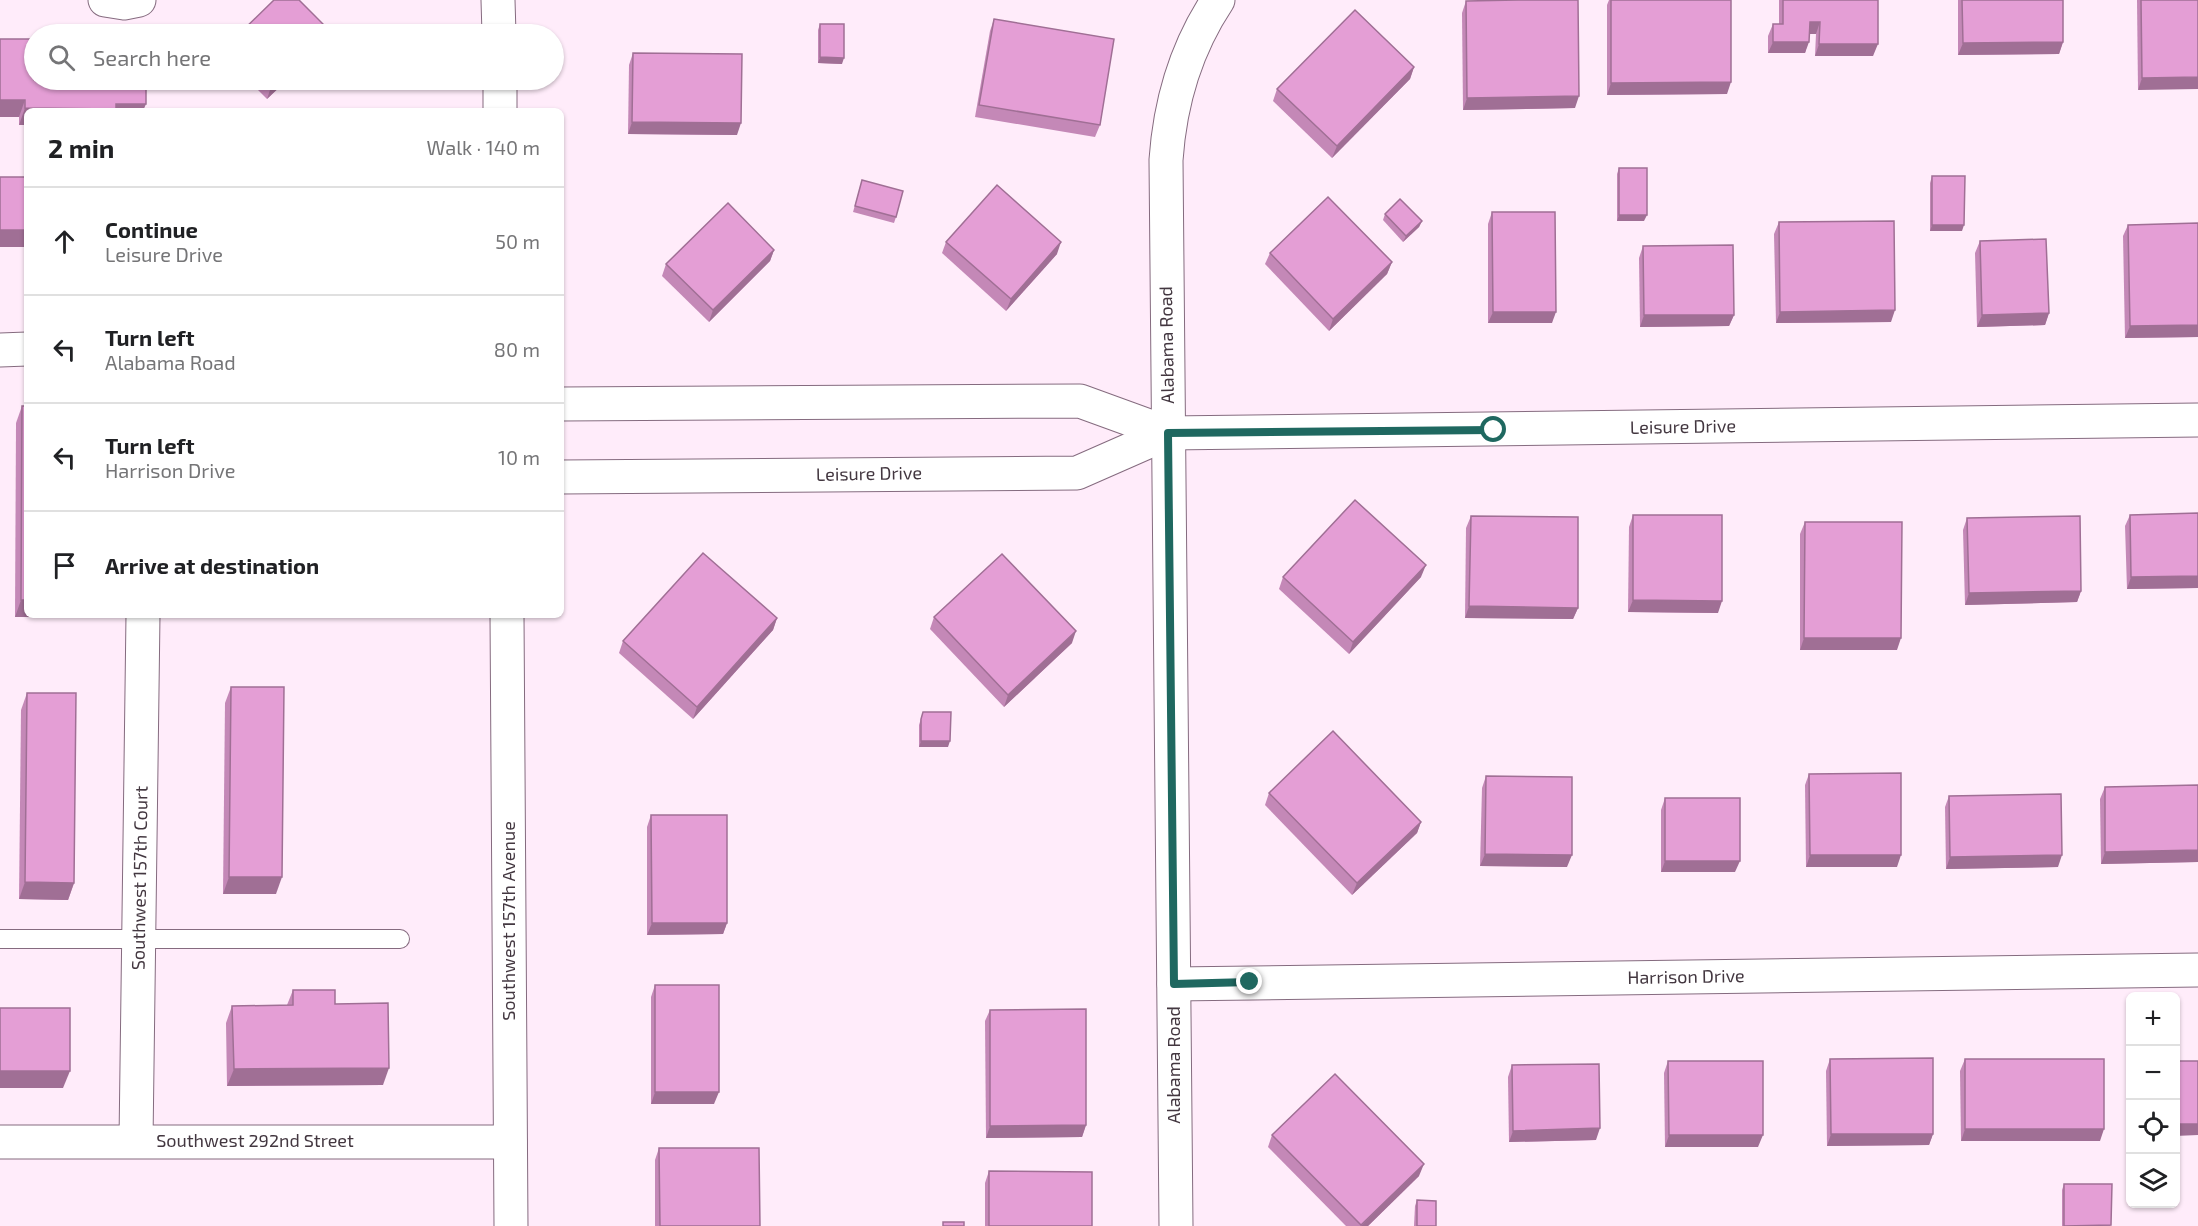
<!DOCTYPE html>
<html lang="en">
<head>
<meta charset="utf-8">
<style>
	:root { --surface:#fff; --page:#f2f2f2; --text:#202124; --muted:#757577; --line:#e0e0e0 }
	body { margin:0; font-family:"Exo 2",sans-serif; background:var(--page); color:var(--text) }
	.controls { position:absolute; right:18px; bottom:18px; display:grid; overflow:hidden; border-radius:9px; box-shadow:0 2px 4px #0004 }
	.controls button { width:54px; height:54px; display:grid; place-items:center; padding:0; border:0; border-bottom:2px solid var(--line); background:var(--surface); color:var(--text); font:30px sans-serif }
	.stop { position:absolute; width:18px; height:18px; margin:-14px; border:4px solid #1f6860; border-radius:50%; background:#fff }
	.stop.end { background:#1f6860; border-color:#fff; box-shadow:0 2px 6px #0008 }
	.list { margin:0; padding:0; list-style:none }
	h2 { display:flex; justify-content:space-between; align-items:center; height:78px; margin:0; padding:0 24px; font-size:26px }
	h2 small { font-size:20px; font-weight:400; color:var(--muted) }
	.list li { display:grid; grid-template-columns:39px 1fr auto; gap:18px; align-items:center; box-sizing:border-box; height:108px; padding:0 24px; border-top:2px solid var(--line) }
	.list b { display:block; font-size:22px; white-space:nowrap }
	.list p { margin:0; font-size:20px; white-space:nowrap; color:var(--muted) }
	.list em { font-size:20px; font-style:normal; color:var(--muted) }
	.icon { flex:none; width:33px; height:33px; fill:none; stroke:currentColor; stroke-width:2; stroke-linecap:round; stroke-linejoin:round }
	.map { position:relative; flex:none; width:2198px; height:1226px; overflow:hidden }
	.search { position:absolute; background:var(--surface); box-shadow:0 2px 4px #0004; left:24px; top:24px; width:540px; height:66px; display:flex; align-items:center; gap:15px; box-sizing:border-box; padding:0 21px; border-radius:33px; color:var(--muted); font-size:22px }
	.panel { position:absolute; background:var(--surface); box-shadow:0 2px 4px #0004; left:24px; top:108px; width:540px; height:510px; border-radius:9px }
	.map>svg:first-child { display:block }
</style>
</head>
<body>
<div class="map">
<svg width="2198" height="1226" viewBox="0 0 2198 1226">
	<rect width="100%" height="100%" fill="#ffecfa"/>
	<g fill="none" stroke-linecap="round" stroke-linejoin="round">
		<g stroke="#856b7f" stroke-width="20">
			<path id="service" d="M0 939H400"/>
		</g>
		<g stroke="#856b7f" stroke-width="35">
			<g id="minor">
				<path d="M105 0 124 3 139 0"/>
				<path d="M0 350 27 349"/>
				<path d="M561 404 1080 401 1168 433 2198 420"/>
				<path d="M561 477 1077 473 1168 433"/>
				<path d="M1174 984 2198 970"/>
				<path d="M136 1141 143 615"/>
				<path d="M0 1142H510"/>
				<path d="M1176 1226 1166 160C1170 102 1186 48 1218 0"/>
			</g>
		</g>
		<g stroke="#856b7f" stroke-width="35">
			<g id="tertiary">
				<path d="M498 0 499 34"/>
				<path d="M500 80V111"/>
				<path d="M507 615 511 1226"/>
			</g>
		</g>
		<use href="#service" stroke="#fff" stroke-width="18"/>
		<use href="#minor" stroke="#fff" stroke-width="33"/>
		<use href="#tertiary" stroke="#fff" stroke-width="33"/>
	</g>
	<g fill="#c488b7">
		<path d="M1609 0H1731L1727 94 1607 95V5Z"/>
		<path d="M1779 0H1878L1873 56H1815L1816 34H1810L1805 53H1768V36L1773 24H1779Z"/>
		<path d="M1958 0H2063V42L2059 54 1958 55Z"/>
		<path d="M2137 0H2198L2138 90Z"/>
		<path d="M1466 1 1575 108 1463 110 1462 13Z"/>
		<path d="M994 19 1100 125 1095 137 975 117 990 31Z"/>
		<path d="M820 24 842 64 818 63V30Z"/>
		<path d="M34 39 27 111V125H19V117H0Z"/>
		<path d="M633 53 737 135 628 134 629 65Z"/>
		<path d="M1414 67 1410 79 1332 158 1273 101 1277 89Z"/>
		<path d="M248 80H287L267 99Z"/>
		<path d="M1619 168 1644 221H1617V174Z"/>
		<path d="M1932 176 1962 231H1930V183Z"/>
		<path d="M862 180 896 217 894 223 853 212Z"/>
		<path d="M1492 212 1552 323H1488V224Z"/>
		<path d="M1385 214 1422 221 1419 227 1403 242 1383 220Z"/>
		<path d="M1779 222 1891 322 1776 323 1774 234Z"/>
		<path d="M2198 223V337L2125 338 2123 236 2128 225Z"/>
		<path d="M1980 241 2049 313 2045 325 1977 327 1975 253Z"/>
		<path d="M946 242 1057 254 1006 311 942 253Z"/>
		<path d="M1643 246 1734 315 1729 326 1640 327 1639 258Z"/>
		<path d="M774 250 770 261 709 322 662 276 666 264Z"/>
		<path d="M1270 253 1392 262 1387 274 1329 331 1265 264Z"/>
		<path d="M22 406 66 617H15L16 423Z"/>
		<path d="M2198 513V588L2127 589 2125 526 2130 515Z"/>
		<path d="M1633 515 1718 613 1628 612 1629 527Z"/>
		<path d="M1471 516 1578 608 1573 619 1465 618 1466 528Z"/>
		<path d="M1967 518 2081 591 2077 602 1965 605 1963 530Z"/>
		<path d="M1805 522 1897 650H1800V534Z"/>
		<path d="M1283 577H1421L1349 654 1279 589Z"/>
		<path d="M934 617 1072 643 1004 707 930 629Z"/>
		<path d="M777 618 773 630 693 719 619 653 623 641Z"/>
		<path d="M231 687 276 894H223L225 703Z"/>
		<path d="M27 693 74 883 68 900 19 899 21 710Z"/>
		<path d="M923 712 948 747H919V725Z"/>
		<path d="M1809 774 1897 867H1806L1805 785Z"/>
		<path d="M1486 776 1567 867 1480 866 1482 788Z"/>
		<path d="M2198 785V862L2101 864 2100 799 2105 787Z"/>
		<path d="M1269 793 1421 822 1417 833 1352 895 1265 805Z"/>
		<path d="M1949 796 2058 867 1946 869 1945 807Z"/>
		<path d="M1665 798 1735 872H1661V810Z"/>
		<path d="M651 815 727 923 723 934 647 935V827Z"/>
		<path d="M655 985 714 1104H651V997Z"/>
		<path d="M293 990 335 1004 383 1085 227 1086 226 1023 232 1006 287 1005Z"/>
		<path d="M990 1010 1086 1125 1082 1137 986 1138 985 1021Z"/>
		<path d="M1830 1059 1933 1134 1929 1145 1827 1146 1826 1071Z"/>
		<path d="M1965 1059 2100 1141H1961L1960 1071Z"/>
		<path d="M1668 1061 1758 1147H1665L1664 1073Z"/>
		<path d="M1512 1065 1596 1140 1509 1142 1508 1077Z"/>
		<path d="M1272 1135 1419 1176 1368 1226H1346L1268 1147Z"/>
		<path d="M659 1148 760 1226H655V1160Z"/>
		<path d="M989 1171 1092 1226H985V1183Z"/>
		<path d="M2064 1184 2111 1226H2062V1190Z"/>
		<path d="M1417 1200 1436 1226H1414L1415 1206Z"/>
	</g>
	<g fill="#a06f95">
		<path d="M1810 22H1820L1816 34H1806Z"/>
		<path d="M1773 42H1809L1805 53H1768Z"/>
		<path d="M2063 42 2059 54 1958 55 1963 43Z"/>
		<path d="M1819 44H1878L1873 56H1815Z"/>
		<path d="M820 57 844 58 842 64 818 63Z"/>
		<path d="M1414 67 1410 79 1332 158 1337 146Z"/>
		<path d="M2198 77V89L2138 90 2142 78Z"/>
		<path d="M279 80H287L267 99 271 87Z"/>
		<path d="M1731 82 1727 94 1607 95 1611 83Z"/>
		<path d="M1579 96 1575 108 1463 110 1467 98Z"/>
		<path d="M0 100H25L19 117H0Z"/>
		<path d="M116 104H146L143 111H27V125H19L25 108Z"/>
		<path d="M632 122 741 123 737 135 628 134Z"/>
		<path d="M1619 215H1647L1644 221H1617Z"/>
		<path d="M1422 221 1419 227 1403 242 1406 236Z"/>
		<path d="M1932 225H1964L1962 231H1930Z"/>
		<rect x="0" y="230" width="27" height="17"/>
		<path d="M1061 242 1057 254 1006 311 1011 299Z"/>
		<path d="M774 250 770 261 709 322 713 310Z"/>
		<path d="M1392 262 1387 274 1329 331 1333 319Z"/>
		<path d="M1895 310 1891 322 1776 323 1780 312Z"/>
		<path d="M1493 312H1556L1552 323H1488Z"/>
		<path d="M2049 313 2045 325 1977 327 1982 315Z"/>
		<path d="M1644 315H1734L1729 326 1640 327Z"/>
		<path d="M2198 325V337L2125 338 2130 326Z"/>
		<path d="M1426 565 1421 577 1349 654 1353 642Z"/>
		<path d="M2198 576V588L2127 589 2131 577Z"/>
		<path d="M2081 591 2077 602 1965 605 1969 593Z"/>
		<path d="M21 600H27V615H67L66 617H15Z"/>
		<path d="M1633 600 1722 601 1718 613 1628 612Z"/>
		<path d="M1469 606 1578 608 1573 619 1465 618Z"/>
		<path d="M777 618 773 630 693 719 697 707Z"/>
		<path d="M1076 631 1072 643 1004 707 1008 695Z"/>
		<path d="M1804 638H1901L1897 650H1800Z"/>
		<path d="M921 741H950L948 747H919Z"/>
		<path d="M1421 822 1417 833 1352 895 1357 883Z"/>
		<path d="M2198 850V862L2101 864 2105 852Z"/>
		<path d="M1485 854 1572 855 1567 867 1480 866Z"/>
		<path d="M1810 855H1901L1897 867H1806Z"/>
		<path d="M2062 855 2058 867 1946 869 1950 857Z"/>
		<path d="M1665 861H1740L1735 872H1661Z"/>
		<path d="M229 877H282L276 894H223Z"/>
		<path d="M25 882 74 883 68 900 19 899Z"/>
		<path d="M652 923H727L723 934 647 935Z"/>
		<path d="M389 1068 383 1085 227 1086 234 1069Z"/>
		<path d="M0 1071H70L63 1088H0Z"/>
		<path d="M655 1092H719L714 1104H651Z"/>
		<path d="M2175 1124H2198V1135L2175 1136Z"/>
		<path d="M1086 1125 1082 1137 986 1138 990 1126Z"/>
		<path d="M1600 1128 1596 1140 1509 1142 1513 1131Z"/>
		<path d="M1965 1129H2104L2100 1141H1961Z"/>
		<path d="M1831 1134H1933L1929 1145 1827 1146Z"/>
		<path d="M1669 1135H1763L1758 1147H1665Z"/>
		<path d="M1424 1164 1419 1176 1368 1226H1361Z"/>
	</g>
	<g fill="#e49ed5" stroke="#a06f95" stroke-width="1.5">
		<path d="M274 0H299L330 31 325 34H239Z"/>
		<path d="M1518 0H1578L1579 96 1467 98 1466 1Z"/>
		<path d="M1611 0H1731V82L1611 83Z"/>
		<path d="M1783 0H1878V44H1819L1820 22H1810L1809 42H1773V24H1783Z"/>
		<path d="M1962 0H2063V42L1963 43Z"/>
		<path d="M2141 0H2198V77L2142 78Z"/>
		<path d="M1355 10 1414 67 1337 146 1277 89Z"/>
		<path d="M994 19 1114 39 1100 125 979 105Z"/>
		<path d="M820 24H844V58L820 57Z"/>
		<path d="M0 39H34V80H146V104H116V109L25 108V100H0Z"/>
		<path d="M633 53 742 54 741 123 632 122Z"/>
		<path d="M264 80H279L271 87Z"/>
		<rect x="1619" y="168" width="28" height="47"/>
		<path d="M1932 176H1965L1964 225H1932Z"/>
		<rect x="0" y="177" width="27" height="53"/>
		<path d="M862 180 903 191 896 217 855 206Z"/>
		<path d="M997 185 1061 242 1011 299 946 242Z"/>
		<path d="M1328 197 1392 262 1333 319 1270 253Z"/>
		<path d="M1400 199 1422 221 1406 236 1385 214Z"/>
		<path d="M728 203 774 250 713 310 666 264Z"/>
		<path d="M1492 212H1555L1556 312H1493Z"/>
		<path d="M1894 221 1895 310 1780 312 1779 222Z"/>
		<path d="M2198 223V325L2130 326 2128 225Z"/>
		<path d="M2046 239 2049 313 1982 315 1980 241Z"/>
		<path d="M1733 245 1734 315H1644L1643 246Z"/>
		<path d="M22 406H27V600H21Z"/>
		<path d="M1355 500 1426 565 1353 642 1283 577Z"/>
		<path d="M2198 513V576L2131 577 2130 515Z"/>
		<path d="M1633 515H1722V601L1633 600Z"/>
		<path d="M1471 516 1578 517V608L1469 606Z"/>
		<path d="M2080 516 2081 591 1969 593 1967 518Z"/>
		<path d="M1805 522H1902L1901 638H1804Z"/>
		<path d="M703 553 777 618 697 707 623 641Z"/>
		<path d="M1002 554 1076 631 1008 695 934 617Z"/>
		<path d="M231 687H284L282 877H229Z"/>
		<path d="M27 693H76L74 883 25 882Z"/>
		<path d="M923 712H951L950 741H921V719Z"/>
		<path d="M1333 731 1421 822 1357 883 1269 793Z"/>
		<path d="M1901 773V855H1810L1809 774Z"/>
		<path d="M1486 776 1572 777V855L1485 854Z"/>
		<path d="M2198 785V850L2105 852V787Z"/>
		<path d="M2061 794 2062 855 1950 857 1949 796Z"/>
		<rect x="1665" y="798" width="75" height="63"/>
		<path d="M651 815H727V923H652Z"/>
		<rect x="655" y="985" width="64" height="107"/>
		<path d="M293 990H335V1004L388 1003 389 1068 234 1069 232 1006 293 1005Z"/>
		<rect x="0" y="1008" width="70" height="63"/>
		<path d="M1086 1009V1125L990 1126V1010Z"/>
		<path d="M1933 1058V1134H1831L1830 1059Z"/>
		<rect x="1965" y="1059" width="139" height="70"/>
		<path d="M1668 1061H1763V1135H1669Z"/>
		<rect x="2175" y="1061" width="23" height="63"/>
		<path d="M1599 1064 1600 1128 1513 1131 1512 1065Z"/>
		<path d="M1335 1074 1424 1164 1361 1225 1272 1135Z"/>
		<path d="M659 1148H759L760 1226H660Z"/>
		<path d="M989 1171 1092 1172V1226H989Z"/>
		<path d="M2064 1184H2112L2111 1225 2064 1226Z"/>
		<path d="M1417 1200 1436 1201V1226H1417Z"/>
		<rect x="943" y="1222" width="21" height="4"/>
	</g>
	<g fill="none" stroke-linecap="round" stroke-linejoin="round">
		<path stroke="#1f6860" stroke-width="8" d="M1250 982 1174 984 1168 433 1494 430"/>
	</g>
	<g text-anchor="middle" stroke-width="4.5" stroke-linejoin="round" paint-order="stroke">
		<g font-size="18" fill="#433740" stroke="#fff">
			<text transform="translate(1167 345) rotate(-91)" y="6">Alabama Road</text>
			<text transform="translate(1683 427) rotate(-1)" y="6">Leisure Drive</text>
			<text transform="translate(869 474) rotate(-1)" y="6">Leisure Drive</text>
			<text transform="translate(140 878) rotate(-89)" y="6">Southwest 157th Court</text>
			<text transform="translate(509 921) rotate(-90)" y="6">Southwest 157th Avenue</text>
			<text transform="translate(1686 977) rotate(-1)" y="6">Harrison Drive</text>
			<text transform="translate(1174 1065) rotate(-90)" y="6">Alabama Road</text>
			<text x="255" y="1147">Southwest 292nd Street</text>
		</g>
	</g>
</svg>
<div class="controls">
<button>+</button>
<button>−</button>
<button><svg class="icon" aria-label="locate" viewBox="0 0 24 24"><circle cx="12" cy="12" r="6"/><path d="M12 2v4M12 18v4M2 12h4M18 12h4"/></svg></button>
<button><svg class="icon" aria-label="layers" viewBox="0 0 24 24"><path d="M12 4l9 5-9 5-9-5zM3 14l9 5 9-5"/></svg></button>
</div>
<div class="stop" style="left:1494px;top:430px"></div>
<div class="stop end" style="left:1250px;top:982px"></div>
<div class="search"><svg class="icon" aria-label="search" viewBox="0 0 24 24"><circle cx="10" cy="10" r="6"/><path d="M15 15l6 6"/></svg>Search here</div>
<section class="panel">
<h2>2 min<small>Walk · 140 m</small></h2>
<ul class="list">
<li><svg class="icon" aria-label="ahead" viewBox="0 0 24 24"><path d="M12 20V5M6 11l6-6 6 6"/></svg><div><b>Continue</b><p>Leisure Drive</p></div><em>50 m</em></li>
<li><svg class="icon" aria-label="left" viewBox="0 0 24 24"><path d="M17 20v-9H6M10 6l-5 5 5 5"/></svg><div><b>Turn left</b><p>Alabama Road</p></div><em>80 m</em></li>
<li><svg class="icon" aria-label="left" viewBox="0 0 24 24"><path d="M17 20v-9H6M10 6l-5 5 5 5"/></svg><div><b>Turn left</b><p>Harrison Drive</p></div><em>10 m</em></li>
<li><svg class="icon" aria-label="arrive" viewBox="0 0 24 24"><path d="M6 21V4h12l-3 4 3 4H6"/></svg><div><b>Arrive at destination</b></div></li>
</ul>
</section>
</div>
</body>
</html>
